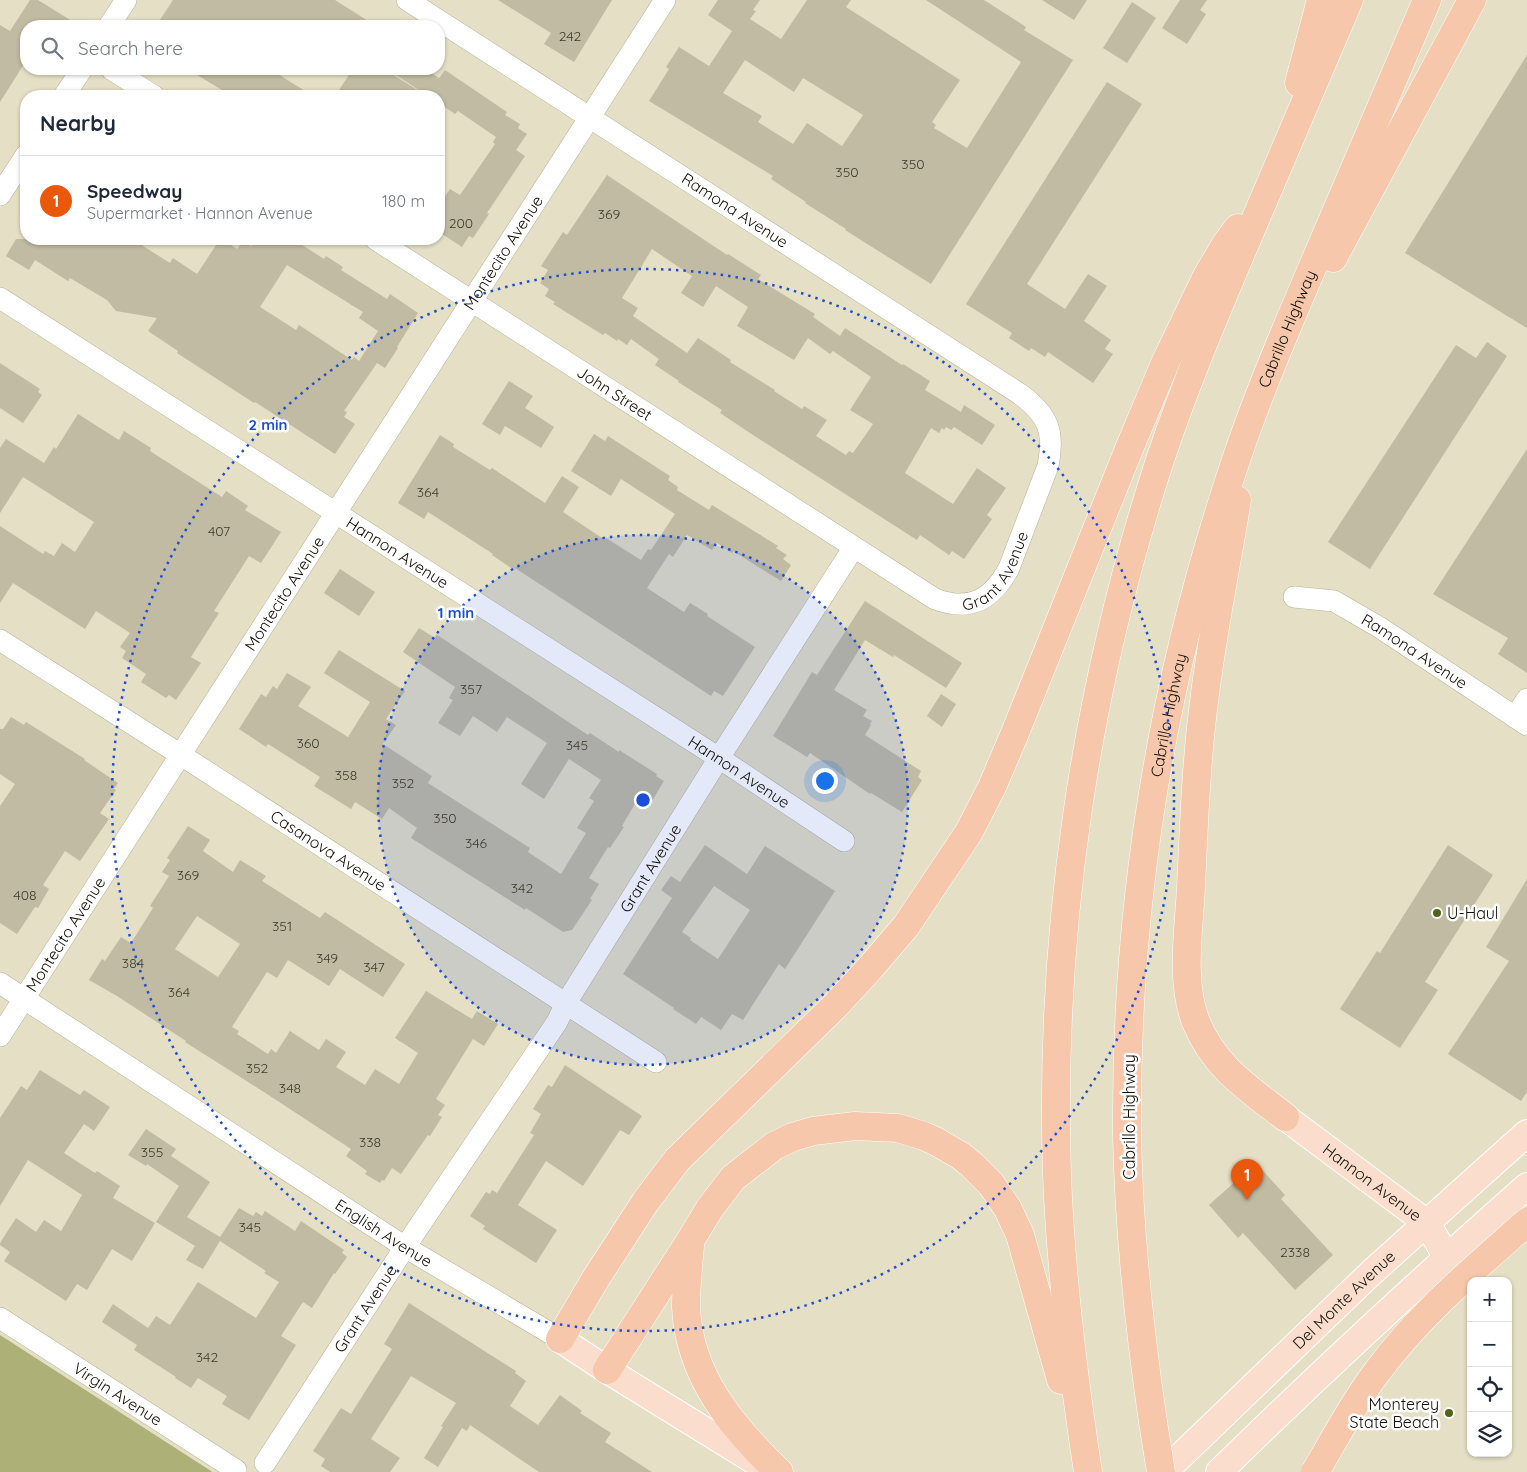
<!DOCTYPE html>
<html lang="en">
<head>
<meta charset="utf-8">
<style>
	:root { --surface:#fff; --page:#f2f2f3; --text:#1f2937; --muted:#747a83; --line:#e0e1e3; --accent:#ea580c }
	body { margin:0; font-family:Quicksand,sans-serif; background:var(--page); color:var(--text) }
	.controls { position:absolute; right:15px; bottom:15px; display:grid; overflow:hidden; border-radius:10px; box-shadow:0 1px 4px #0004 }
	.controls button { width:45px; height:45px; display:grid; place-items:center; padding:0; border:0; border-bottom:1px solid var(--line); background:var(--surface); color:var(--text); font:25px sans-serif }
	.you { position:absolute; left:824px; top:780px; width:18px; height:18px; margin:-12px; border:4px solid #fff; border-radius:50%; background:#1a73e8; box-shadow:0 0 0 8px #1a73e833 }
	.badge { display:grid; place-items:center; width:32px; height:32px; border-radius:50%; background:var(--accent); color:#fff; font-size:16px; font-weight:700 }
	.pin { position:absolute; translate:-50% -41px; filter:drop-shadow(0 1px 2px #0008) }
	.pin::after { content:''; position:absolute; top:26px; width:18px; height:15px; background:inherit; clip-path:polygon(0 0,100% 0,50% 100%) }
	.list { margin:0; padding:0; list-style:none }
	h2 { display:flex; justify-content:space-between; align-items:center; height:65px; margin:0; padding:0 20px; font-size:21px }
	h2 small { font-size:16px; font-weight:400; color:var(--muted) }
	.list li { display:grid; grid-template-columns:32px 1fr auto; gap:15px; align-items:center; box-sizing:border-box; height:90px; padding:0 20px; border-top:1px solid var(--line) }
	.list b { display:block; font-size:19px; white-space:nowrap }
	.list p { margin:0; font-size:16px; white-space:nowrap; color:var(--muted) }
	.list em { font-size:16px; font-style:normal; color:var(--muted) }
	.icon { flex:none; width:28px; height:28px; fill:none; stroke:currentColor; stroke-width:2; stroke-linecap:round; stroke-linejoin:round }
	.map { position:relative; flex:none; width:1527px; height:1472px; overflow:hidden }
	.search { position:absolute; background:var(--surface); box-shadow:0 1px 4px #0004; left:20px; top:20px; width:425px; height:55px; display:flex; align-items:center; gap:12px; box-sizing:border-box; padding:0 18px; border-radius:20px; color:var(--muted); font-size:19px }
	.panel { position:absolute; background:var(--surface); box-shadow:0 1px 4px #0004; left:20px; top:90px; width:425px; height:155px; border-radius:20px }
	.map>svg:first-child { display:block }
</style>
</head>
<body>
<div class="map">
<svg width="1527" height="1472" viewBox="0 0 1527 1472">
	<rect width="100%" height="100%" fill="#e4dfc5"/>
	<path fill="#aeb177" d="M0 1335 211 1471 212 1472H0Z"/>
	<g fill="#c0bba2" fill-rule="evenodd">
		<path d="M30 0H38L80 26H26V61L0 102V25L10 31Z"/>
		<path d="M173 0H335L376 26H156Z"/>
		<path d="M498 0H612L574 62 544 44 551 33Z"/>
		<path d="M718 0H760L753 10 756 11 750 19 781 39 807 0H851L846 7 960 80 932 122 936 125 934 128 967 148 1021 62 926 0H984L1026 27 1024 30 1073 60 931 284 845 230 846 229 805 203 806 202 771 179 773 176 649 101 669 69 666 67 679 47 709 66 732 31 708 15ZM745 60 794 92 803 78 863 115 842 146 807 123 793 144 758 122 762 116 723 93Z"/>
		<path d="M1042 0H1087L1074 20Z"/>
		<path d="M1180 0H1207L1200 10 1206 14 1187 44 1162 28Z"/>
		<path d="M1132 2 1156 18 1127 63 1103 48Z"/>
		<path d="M1527 55V328L1405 253Z"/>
		<path d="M187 69H270L313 96H232Z"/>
		<path d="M353 69H384L427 96H335Z"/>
		<path d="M387 69H425L439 78 445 70 507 112 505 115 520 124 518 128 527 134 516 150 525 156 487 213 489 214 473 238 469 236 462 247 439 232V205L450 189 460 195 495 144 493 142 496 137 458 111 455 114 439 103V96H428Z"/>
		<path d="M1107 82 1142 104 1027 284 1065 309 1088 274 1107 286 1084 321 1111 340 1105 349 1113 354 1093 383 1048 352 1045 357 1031 348 1029 351 1009 338 1012 333 966 304Z"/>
		<path d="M607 175 727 255 728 254 761 275 758 279 815 314 813 317 840 336 845 328 902 365 903 364 930 381 925 390 961 412 964 405 995 425 982 445 954 427 951 430 946 427 944 430 942 428 939 433 931 428 905 473 953 504 977 468 1006 488 987 515 992 519 964 559 952 551 949 555 920 535 917 540 756 437 720 413 722 410 678 382 679 381 655 365 659 359 631 339 627 345 618 339 617 341 605 333 603 335 553 304 555 302 545 296 549 289 540 283 548 270 541 266 563 232 567 235ZM652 249 692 276 681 293 703 307 716 286 748 307 737 326 794 360 808 338 830 354 833 351 871 377 850 410 873 424 853 453 849 451 846 455 816 436 827 420 804 406 802 409 774 391 775 390 730 362 731 360 698 338 687 353 633 316 638 308 622 298Z"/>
		<path d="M16 239H132L170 263 173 258 197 274 220 239H222L237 249 243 241 251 246 255 239H293L324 259 326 256 343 267 341 270 387 299 390 294 418 313 397 347 398 348 385 368 377 363 344 411 347 412 344 417 355 424 335 454 255 402 254 403 177 353 178 351 148 331 157 318 116 311 107 300 70 278 68 281 35 260 29 270 6 256ZM287 265 363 312 359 318 378 331 359 361 354 357 352 360 299 325 296 330 260 307Z"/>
		<path d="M1487 342 1507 356 1370 569 1328 542 1456 345 1476 358Z"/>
		<path d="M0 363 40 389 38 392 42 395 23 423 0 408Z"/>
		<path d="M509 381 533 396 525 408 554 427 541 448 505 426 500 435 482 424Z"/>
		<path d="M78 414 119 440 124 431 151 448 150 451 222 497 226 491 248 506 245 510 281 532 261 563 249 556 214 611 219 613 191 657 201 663 176 700 169 695 166 698 141 682 146 674 122 658 126 651 120 647 130 633 96 611 85 629 13 583 0 603V526L43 554 45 551 54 556 62 543 75 552 94 522 23 477 0 513V448L6 439 44 463 54 447 56 449Z"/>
		<path d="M594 434 605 441 608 436 670 476 668 480 678 487 677 490 709 510 712 505 778 546 776 548 787 555 783 559 791 565 781 581 733 551 732 553 717 543 712 550 687 535 673 557 669 554 647 588 684 612 690 603 708 614 707 616 755 647 723 696 714 691 711 696 515 568 514 570 492 555 493 554 428 512 424 519 398 503 440 435 454 444 453 447 490 470 492 468 545 503 562 476 579 487 563 512 605 540 606 538 641 560 648 549 651 550 675 514 621 479 611 496 571 471Z"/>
		<path d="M1527 449V673L1498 654 1508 638 1433 594Z"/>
		<path d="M340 569 375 592 359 616 324 593Z"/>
		<path d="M865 601 962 663 946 688 894 655 893 657 865 640 834 690 867 710 863 716 872 721 870 724 871 725 865 735 921 771 918 777 922 780 902 812 871 793 870 794 810 753 807 757 773 736 812 672 817 675Z"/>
		<path d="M419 628 435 638 437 635 448 642 588 735 590 733 619 752V750L657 774 656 776 664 781 650 804 639 797 622 826 624 827 610 848 608 847 589 878 599 884 590 899 592 900 572 930 563 932 526 908 525 910 411 838 417 828 389 808 382 819 355 802 351 809 314 786 320 777 268 744 266 747 239 729 261 694 266 697 273 686 277 689 287 673 311 687 298 706 348 737 370 702 324 673 339 650 405 691 386 719 396 725 383 744 432 776 428 783 530 848 528 852 561 874 586 833 577 828 594 801 589 798 601 780 569 759 544 799 521 784 547 743 507 717 497 732 473 716 460 736 438 723 453 700 449 698 455 687 403 652Z"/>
		<path d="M941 694 956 704 942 727 927 716Z"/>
		<path d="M11 717 24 725 26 722 85 759 84 760 118 783 114 789 116 790 100 813 109 819 80 861 65 851 43 885 49 889 38 908 35 907 17 934 0 923V806L15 784 0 774V729H3Z"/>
		<path d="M188 826 210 840 203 851 233 872 240 860 266 876 262 881 320 918 325 912 405 964 383 997 340 969 329 986 288 960 277 978 267 972 232 1027 239 1031 237 1034 268 1054 271 1049 276 1053 290 1031 319 1050 326 1039 346 1052 336 1067 365 1085 375 1069 399 1084 418 1053 395 1038 426 991 472 1019 477 1011 498 1024 484 1046 473 1039 436 1099 445 1105 438 1115 442 1117 430 1136 428 1135 401 1174 392 1168 384 1181 382 1180 380 1183 365 1174 367 1171 346 1156 351 1149 267 1094 185 1042 186 1041 117 996 89 980 102 959 105 961 121 937 131 943 153 908 150 906 169 876 162 872 170 860 167 858ZM197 916 240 944 218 977 175 949Z"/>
		<path d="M705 845 747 874 765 846 835 891 785 969 779 964 743 1020 732 1014 721 1030 701 1017 696 1024 673 1009 674 1008 623 974 672 898 661 890 671 876 680 882ZM714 886 750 910 718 959 690 940 691 938 682 932Z"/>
		<path d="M1448 845 1493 875 1425 982 1438 990 1400 1048 1340 1009 1377 951 1380 953Z"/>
		<path d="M1527 879V1092L1521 1101 1448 1054 1509 961 1486 947Z"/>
		<path d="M565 1065 642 1116 629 1135 620 1130 583 1186 546 1161 518 1205 557 1230 536 1263 483 1229 485 1226 470 1216 486 1192 490 1194 492 1190 497 1193 534 1135 530 1133 541 1114 533 1109 548 1085 552 1087Z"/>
		<path d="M40 1070 80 1095 84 1090 110 1107 94 1131 84 1124 64 1153 95 1173 97 1171 120 1186 113 1198 155 1223 132 1261 112 1249 87 1290 77 1284 66 1301 4 1261 10 1252 0 1245V1243L16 1218 36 1232 44 1220 61 1231 82 1195 28 1160 0 1206V1118L21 1086 27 1090Z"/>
		<path d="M146 1129 176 1149 171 1156 210 1182 187 1217 220 1237 239 1208 253 1216 256 1212 262 1216 265 1211 295 1231 301 1221 344 1250 342 1253 347 1257 335 1274 334 1273 312 1308 303 1302 281 1336 296 1345 249 1420 222 1404 227 1396 198 1378 191 1388 175 1378 176 1377 134 1350 137 1345 102 1322 113 1304 148 1328 156 1316 170 1325 198 1282 256 1318 279 1282 264 1273 266 1271 220 1241 203 1269 186 1260 195 1246 156 1222 179 1186 147 1164 146 1166 128 1155Z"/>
		<path d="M1256 1163 1285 1195 1281 1199 1333 1255 1295 1290 1243 1233 1238 1238 1209 1205Z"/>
		<path d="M409 1303 516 1371 515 1373 526 1381 510 1406 538 1425 560 1395 582 1411 580 1413 611 1433 605 1442 652 1472H539L470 1425 467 1431 462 1428 438 1467 424 1458 443 1427 441 1426 456 1403 411 1376 371 1439 400 1458 390 1472H330L321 1466 325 1459 313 1451 341 1408 351 1414 392 1349 384 1344Z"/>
	</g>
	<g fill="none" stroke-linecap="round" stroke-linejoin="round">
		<g stroke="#b7b299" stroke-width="22">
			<g id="minor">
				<path d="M109 26 126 0"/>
				<path d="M111 69 154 96"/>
				<path d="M64 96 82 69"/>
				<path d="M0 195 26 155"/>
				<path id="s1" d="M375 239 935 599C970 612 992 600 1009 568L1048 466C1055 431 1048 415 1020 394L407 0"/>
				<path id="s2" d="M0 298 719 758 844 841"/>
				<path id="s3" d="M1294 597 1334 601 1379 627 1527 725"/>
				<path id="s4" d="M0 640 181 755 656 1062"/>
				<path d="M1515 717 1527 699"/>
				<path id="s5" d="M0 983 405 1247 560 1339"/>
				<path id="s6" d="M0 1036 665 0"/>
				<path id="s7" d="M0 1318 236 1470"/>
				<path id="s8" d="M265 1463 405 1247 557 1022 566 1003 719 758 854 547"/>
			</g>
		</g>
		<g stroke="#fff" stroke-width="28">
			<g id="major">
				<path id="s9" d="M1285 1117 1427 1223 1447 1258"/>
				<path d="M560 1339 607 1370 769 1470"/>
				<path id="s10" d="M1164 1472 1372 1272 1527 1133"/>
				<path d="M1219 1472C1319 1374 1422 1279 1527 1186"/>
			</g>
		</g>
		<g stroke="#fff" stroke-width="29">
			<g id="highway">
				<path d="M1299 83 1321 0"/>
				<path d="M1333 258 1472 0"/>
				<path d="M1237 500C1226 568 1212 634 1204 702 1196 763 1194 825 1191 887 1189 929 1180 982 1196 1022 1215 1068 1248 1088 1285 1117"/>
				<path d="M690 1246C688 1266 686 1286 686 1307 689 1376 732 1427 779 1472"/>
				<path d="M560 1339 596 1278 646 1201 677 1160 835 1006 871 967 906 926 969 832 992 787 1015 733 1129 449 1166 361 1207 276 1226 244 1238 228"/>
				<path d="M607 1370 690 1241 710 1208 733 1178 774 1146 793 1137 813 1131 855 1126 898 1128 924 1136 937 1142 961 1156 972 1165 991 1184 1008 1209 1020 1235 1061 1380"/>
				<path id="s11" d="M1153 1422C1139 1327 1129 1231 1127 1135 1125 909 1161 686 1232 472 1257 395 1290 320 1322 245 1357 163 1392 82 1427 0"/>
				<path d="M1088 1472C1073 1374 1061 1275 1057 1175 1049 933 1085 690 1160 460 1186 382 1218 307 1250 232 1283 155 1316 77 1349 0"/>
			</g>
		</g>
		<use href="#minor" stroke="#fff" stroke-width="21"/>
		<use href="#major" stroke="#faddcd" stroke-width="26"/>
		<use href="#highway" stroke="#f6c7ab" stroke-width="28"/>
		<g stroke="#fff" stroke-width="29" stroke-linecap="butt">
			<g id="highway-bridge">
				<path d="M1153 1422 1161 1472"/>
				<path d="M1315 1472C1335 1439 1353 1403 1377 1372 1419 1315 1474 1269 1527 1222"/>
			</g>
		</g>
		<use href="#highway-bridge" stroke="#f6c7ab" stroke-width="28"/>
	</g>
	<circle cx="643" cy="800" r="265" fill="#1d4ed8" fill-opacity=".12"/>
	<g fill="none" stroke="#1d4ed8" stroke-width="2.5" stroke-dasharray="2.5 5">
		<circle cx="643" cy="800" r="265"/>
		<circle cx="643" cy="800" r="531"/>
	</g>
	<g fill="#4e6616" stroke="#fff" stroke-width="2">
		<circle cx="1437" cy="913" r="5"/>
		<circle cx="1449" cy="1413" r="5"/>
	</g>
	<g text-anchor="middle" stroke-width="5" stroke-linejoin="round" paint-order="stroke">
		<g font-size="14" fill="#3e3c2e">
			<text x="570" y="41">242</text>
			<text x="913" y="169">350</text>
			<text x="847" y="177">350</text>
			<text x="609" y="219">369</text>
			<text x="461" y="228">200</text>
			<text x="428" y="497">364</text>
			<text x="219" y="536">407</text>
			<text x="471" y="694">357</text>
			<text x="308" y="748">360</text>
			<text x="577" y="750">345</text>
			<text x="346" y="780">358</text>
			<text x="403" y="788">352</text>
			<text x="445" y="823">350</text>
			<text x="476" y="848">346</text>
			<text x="188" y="880">369</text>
			<text x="522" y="893">342</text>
			<text x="25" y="900">408</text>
			<text x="282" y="931">351</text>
			<text x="327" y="963">349</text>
			<text x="133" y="968">384</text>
			<text x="374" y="972">347</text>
			<text x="179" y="997">364</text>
			<text x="257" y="1073">352</text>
			<text x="290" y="1093">348</text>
			<text x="370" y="1147">338</text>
			<text x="152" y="1157">355</text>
			<text x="250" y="1232">345</text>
			<text x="1295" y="1257">2338</text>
			<text x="207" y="1362">342</text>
		</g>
		<g font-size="16" fill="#131108" stroke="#fff">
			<text transform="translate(735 210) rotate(33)" y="6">Ramona Avenue</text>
			<text dy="6" stroke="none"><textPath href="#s6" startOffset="931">Montecito Avenue</textPath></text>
			<text dy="6" stroke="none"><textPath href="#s11" startOffset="1116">Cabrillo Highway</textPath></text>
			<text dy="6" stroke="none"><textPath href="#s1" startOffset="285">John Street</textPath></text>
			<text dy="6" stroke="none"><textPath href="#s2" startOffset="472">Hannon Avenue</textPath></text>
			<text dy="6" stroke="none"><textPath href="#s1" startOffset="744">Grant Avenue</textPath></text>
			<text dy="6" stroke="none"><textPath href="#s6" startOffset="526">Montecito Avenue</textPath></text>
			<text dy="6" stroke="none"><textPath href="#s3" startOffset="135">Ramona Avenue</textPath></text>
			<text dy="6" stroke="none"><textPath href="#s11" startOffset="711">Cabrillo Highway</textPath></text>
			<text dy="6" stroke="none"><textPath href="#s2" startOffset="878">Hannon Avenue</textPath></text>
			<text dy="6" stroke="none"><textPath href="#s4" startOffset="390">Casanova Avenue</textPath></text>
			<text dy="6" stroke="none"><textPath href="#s8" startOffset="709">Grant Avenue</textPath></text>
			<text dy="6" stroke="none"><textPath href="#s6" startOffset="121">Montecito Avenue</textPath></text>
			<text transform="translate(1129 1117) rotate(-90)" y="6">Cabrillo Highway</text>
			<text dy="6" stroke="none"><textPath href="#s9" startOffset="109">Hannon Avenue</textPath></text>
			<text dy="6" stroke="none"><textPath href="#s5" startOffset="458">English Avenue</textPath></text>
			<text dy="6" stroke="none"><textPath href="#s10" startOffset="249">Del Monte Avenue</textPath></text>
			<text dy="6" stroke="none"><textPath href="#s8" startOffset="184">Grant Avenue</textPath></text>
			<text dy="6" stroke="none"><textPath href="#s7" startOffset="140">Virgin Avenue</textPath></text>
		</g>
		<g font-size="16" fill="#131108" stroke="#fff" text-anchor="start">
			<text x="1447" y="919">U-Haul</text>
			<text x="1439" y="1410" text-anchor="end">Monterey<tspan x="1439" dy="18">State Beach</tspan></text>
		</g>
	</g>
	<circle cx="643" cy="800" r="8" fill="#1d4ed8" stroke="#fff" stroke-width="2.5"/>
	<g font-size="15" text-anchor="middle" font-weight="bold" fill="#1d4ed8" stroke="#fff" stroke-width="5" stroke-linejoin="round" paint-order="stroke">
		<text x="268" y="430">2 min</text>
		<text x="456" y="618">1 min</text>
	</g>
</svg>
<div class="controls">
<button>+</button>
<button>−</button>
<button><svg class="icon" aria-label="locate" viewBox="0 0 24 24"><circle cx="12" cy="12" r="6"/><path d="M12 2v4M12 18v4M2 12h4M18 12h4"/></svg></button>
<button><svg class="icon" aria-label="layers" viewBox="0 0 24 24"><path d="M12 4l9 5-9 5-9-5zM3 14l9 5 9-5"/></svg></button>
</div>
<div class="you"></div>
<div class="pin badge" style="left:1247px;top:1200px">1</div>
<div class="search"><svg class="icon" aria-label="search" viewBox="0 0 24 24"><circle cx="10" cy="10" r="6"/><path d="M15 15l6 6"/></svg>Search here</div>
<section class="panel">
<h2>Nearby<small></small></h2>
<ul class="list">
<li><span class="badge">1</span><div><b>Speedway</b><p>Supermarket · Hannon Avenue</p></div><em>180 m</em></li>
</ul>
</section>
</div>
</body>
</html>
